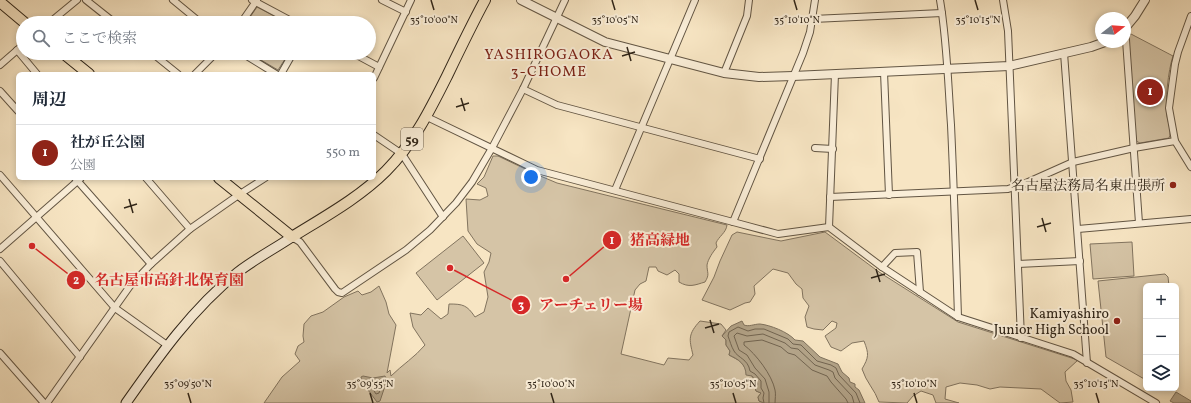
<!DOCTYPE html>
<html lang="ja">
<head>
<meta charset="utf-8">
<style>
	:root { --surface:#fff; --page:#f2f2f3; --text:#1f2937; --muted:#747a83; --line:#e0e1e3; --accent:#8f2418 }
	body { margin:0; font-family:Vollkorn,"Noto Serif JP",serif; background:var(--page); color:var(--text) }
	.controls { position:absolute; right:12px; bottom:12px; display:grid; overflow:hidden; border-radius:6px; box-shadow:0 2px 6px #0003 }
	.controls button { width:36px; height:36px; display:grid; place-items:center; padding:0; border:0; border-bottom:1px solid var(--line); background:var(--surface); color:var(--text); font:20px sans-serif }
	.compass { position:absolute; left:1095px; top:12px; width:36px; height:36px; border-radius:50%; background:var(--surface); box-shadow:0 2px 6px #0003; rotate:73deg }
	.you { position:absolute; left:531px; top:177px; width:14px; height:14px; margin:-10px; border:3px solid #fff; border-radius:50%; background:#1a73e8; box-shadow:0 0 0 6px #1a73e833 }
	.badge { display:grid; place-items:center; width:26px; height:26px; border-radius:50%; background:var(--accent); color:#fff; font-size:13px; font-weight:700 }
	.pin { position:absolute; translate:-50% -50%; border:2px solid #fff; box-shadow:0 1px 4px #0006 }
	.list { margin:0; padding:0; list-style:none }
	h2 { display:flex; justify-content:space-between; align-items:center; height:52px; margin:0; padding:0 16px; font-size:17px }
	h2 small { font-size:13px; font-weight:400; color:var(--muted) }
	.list li { display:grid; grid-template-columns:26px 1fr auto; gap:12px; align-items:center; box-sizing:border-box; height:56px; padding:0 16px; border-top:1px solid var(--line) }
	.list b { display:block; font-size:15px; white-space:nowrap }
	.list p { margin:0; font-size:13px; white-space:nowrap; color:var(--muted) }
	.list em { font-size:13px; font-style:normal; color:var(--muted) }
	.icon { flex:none; width:22px; height:22px; fill:none; stroke:currentColor; stroke-width:2; stroke-linecap:round; stroke-linejoin:round }
	.map { position:relative; flex:none; width:1191px; height:403px; overflow:hidden }
	.search { position:absolute; background:var(--surface); box-shadow:0 2px 6px #0003; left:16px; top:16px; width:360px; height:44px; display:flex; align-items:center; gap:10px; box-sizing:border-box; padding:0 14px; border-radius:22px; color:var(--muted); font-size:15px }
	.panel { position:absolute; background:var(--surface); box-shadow:0 2px 6px #0003; left:16px; top:72px; width:360px; height:108px; border-radius:6px }
	.map>svg:first-child { display:block }
</style>
</head>
<body>
<div class="map">
<svg width="1191" height="403" viewBox="0 0 1191 403">
	<rect width="100%" height="100%" fill="#f7e5c3"/>
	<filter id="stains"><feTurbulence type="fractalNoise" baseFrequency=".005" numOctaves="4"/><feColorMatrix values="0 0 0 0 .2 0 0 0 0 .09 0 0 0 0 .02 0 0 0 .5 -.17"/></filter>
	<radialGradient id="worn" r=".72"><stop offset=".6" stop-color="#630" stop-opacity="0"/><stop offset="1" stop-color="#630" stop-opacity=".3"/></radialGradient>
	<g fill="#d5c4a6" stroke="#82745f">
		<path d="M257 7 287 23H246Z"/>
		<path d="M1131 34 1173 56C1168 71 1165 101 1167 116 1168 123 1172 131 1169 138L1140 143 1136 141 1128 36Z"/>
		<path d="M249 53H289L278 70Z"/>
		<path d="M493 156H498L538 175 557 183 727 225C726 233 719 236 716 243L717 247C713 252 708 259 707 265 707 273 710 274 705 282 695 285 689 288 679 282V274L675 270 667 275 658 271 656 267H649L646 281 640 284 635 290 621 354 664 365 668 358 689 360 693 355C689 339 688 334 700 321L721 324 726 330 722 336 726 340V345L730 351 729 355 740 361 758 384 755 388 756 391 761 393 758 397 759 401 764 403H264L282 377 300 361 295 354 298 346 304 342 303 336 304 324 311 316 323 312 344 297 358 291 362 295 371 292 379 286 386 302 389 314 396 325 387 373 390 370 391 376C402 365 415 357 425 345L413 327 410 313 421 315 428 308 441 319 448 314 449 304C463 304 467 305 475 317L484 312 488 297 484 272 489 262 491 253 477 244 468 231 466 199 480 200 488 196 486 188 477 184 484 177Z"/>
		<path d="M737 232 781 241 825 232 879 272 958 322 1078 360 1065 372 1066 381 1071 390 1073 402 1060 403 1041 389 1000 387 990 389 977 385 960 383 946 387 945 399 959 403H936L933 395 921 391 913 396 907 403 879 402C875 390 866 382 862 369 869 357 869 354 864 341L852 343 841 351 831 347 825 336 836 328 837 323 832 321 823 330 814 329 807 327 805 317 809 306 803 298 802 289 796 284 788 273 773 269 754 286 755 294 750 302 745 303 730 310 702 300 714 277 720 261 732 235Z"/>
		<path d="M463 236 484 263 437 300 416 273Z"/>
		<path d="M1132 242 1134 276 1093 279 1090 244Z"/>
		<path d="M1165 274 1168 277 1169 286H1146V380L1106 357 1098 281Z"/>
	</g>
	<g fill="#b3a489" stroke="#7f715c">
		<path d="M742 321 744 325C749 327 754 324 760 324 770 325 788 332 795 340L803 341 820 357 838 364 842 372 849 378 850 382 855 384V387L859 390 865 403H764L759 401 758 397 761 393 756 391 755 388 758 384 752 376 746 375C746 364 738 359 729 355L730 351 726 345V340L722 336 731 326Z"/>
		<path d="M363 376 373 378 385 376 387 380 380 401 377 402 362 382 361 377Z"/>
		<path d="M1176 392 1191 401V403H1174L1170 401Z"/>
	</g>
	<g fill="none" stroke-linecap="round" stroke-linejoin="round">
		<g stroke="#726450" stroke-width="1">
			<path d="M380 381 382 383 379 393 376 394 369 383Z"/>
			<path d="M764 403 763 398 764 393 761 388V381L755 374 750 371C748 359 738 358 734 351 731 346 730 341 728 336L729 332 738 327 748 331 755 329H764L788 339 793 344 801 345 817 361 831 365 836 368 839 375 856 393 860 403"/>
			<path d="M769 403V392L765 379 755 368 747 355 739 350 734 336 737 333 747 336 763 334 785 343 791 348 798 349 815 365 829 370 833 372 835 378 852 396 854 403"/>
			<path d="M775 403C775 399 776 394 775 390 772 375 756 354 744 345V342L762 340 781 347 788 353 795 355 812 370 827 376 831 382 846 399 848 403"/>
		</g>
		<g stroke="#625543" stroke-width="8">
			<g id="minor">
				<path d="M86 0 115 23"/>
				<path d="M173 0 201 23"/>
				<path d="M252 0 295 23"/>
				<path d="M382 0 406 12"/>
				<path d="M815 0 810 32 803 53 733 222 778 234 829 227 882 267 958 317 1073 354 1156 403"/>
				<path d="M940 0C947 41 948 83 951 125 954 189 956 253 958 317"/>
				<path d="M1003 0 1008 31 1021 338"/>
				<path d="M1191 16 1178 52 1175 64 1169 108 1175 141 1191 167"/>
				<path d="M813 19 942 13"/>
				<path d="M49 23 77 0"/>
				<path d="M241 23 257 0"/>
				<path d="M1125 37 1126 40 1139 223"/>
				<path d="M17 50 37 74"/>
				<path d="M152 53 178 74"/>
				<path d="M242 53 276 74"/>
				<path d="M353 53 379 67"/>
				<path d="M1064 53 1087 363"/>
				<path d="M0 65 23 45"/>
				<path d="M884 72 889 195"/>
				<path d="M724 73 747 16 749 0"/>
				<path d="M195 74 216 53"/>
				<path d="M281 74 293 53"/>
				<path d="M374 78 411 0"/>
				<path d="M523 89 557 105 760 159"/>
				<path d="M0 91 18 111"/>
				<path d="M427 117 537 170 733 222"/>
				<path d="M374 135 402 154 443 217"/>
				<path d="M815 148 833 149"/>
				<path d="M0 175 115 308 167 345"/>
				<path d="M75 178 151 264"/>
				<path d="M146 178 190 229"/>
				<path d="M615 190 695 0"/>
				<path d="M830 197 1008 189 1026 183 1073 162 1134 148 1175 141"/>
				<path d="M829 227 835 74"/>
				<path d="M1078 229 1191 219"/>
				<path d="M292 237 300 242 335 289 338 292 342 293 406 250 430 230 456 203 472 182 492 148 523 89 565 0"/>
				<path d="M0 249 81 178"/>
				<path d="M0 261 80 357"/>
				<path d="M1018 264 1080 261"/>
				<path d="M882 267 895 253 917 252 920 292"/>
				<path d="M0 353 44 403"/>
				<path d="M47 403 130 286 151 264 190 229 240 194 265 178"/>
			</g>
		</g>
		<g stroke="#625543" stroke-width="10">
			<g id="tertiary">
				<path d="M521 0 605 42 724 73 759 77 793 76 1009 66 1091 47 1105 42"/>
				<path d="M1125 28 1135 16 1145 0"/>
			</g>
		</g>
		<g stroke="#302518" stroke-width="11">
			<path id="secondary" d="M126 403C159 356 192 309 238 272 255 259 274 249 292 237"/>
		</g>
		<g stroke="#302518" stroke-width="12">
			<g id="primary">
				<path d="M0 2 25 23"/>
				<path d="M63 53 89 74"/>
				<path d="M219 178 292 237C324 217 359 198 386 171 414 143 431 108 448 74 460 49 472 24 485 0"/>
			</g>
		</g>
		<use href="#minor" stroke="#faeed8" stroke-width="6"/>
		<use href="#tertiary" stroke="#faeed8" stroke-width="8"/>
		<use href="#secondary" stroke="#faeed8" stroke-width="9"/>
		<use href="#primary" stroke="#f7e5c3" stroke-width="10"/>
	</g>
	<path fill="none" stroke="#302518" stroke-width="1.5" d="M431 0 434 10M612 0 615 10M794 0 797 10M975 0 978 10M627 47 631 61M622 56 635 52M461 98 465 111M456 107 469 103M129 199 133 213M124 208 137 204M1042 218 1046 232M1037 227 1051 223M876 269 880 282M871 278 885 274M710 320 714 333M705 328 719 324M188 393 191 403M370 393 373 403M551 393 554 403M733 393 736 403M914 393 917 403M1096 393 1099 403"/>
	<g fill="#8f2418" stroke="#faeed8" stroke-width="1.5">
		<circle cx="1173" cy="185" r="4"/>
		<circle cx="1117" cy="321" r="4"/>
	</g>
	<g text-anchor="middle" stroke-width="4" stroke-linejoin="round" paint-order="stroke">
		<rect fill="#faeed8" stroke="#6d6152" stroke-width="1" x="401" y="128" width="22" height="22" rx="3"/>
		<g font-size="13" font-weight="bold" fill="#302518">
			<text x="412" y="144">59</text>
		</g>
		<g font-size="14" fill="#302518" stroke="#faeed8" text-anchor="end">
			<text x="1165" y="190">名古屋法務局名東出張所</text>
			<text x="1109" y="318">Kamiyashiro<tspan x="1109" dy="16">Junior High School</tspan></text>
		</g>
		<g font-size="15" letter-spacing="1" fill="#7a1f14" stroke="#faeed8">
			<text x="549" y="59">YASHIROGAOKA<tspan x="549" dy="17">3-CHOME</tspan></text>
		</g>
	</g>
	<g font-size="10" text-anchor="middle" fill="#302518" stroke="#faeed8" stroke-width="4" stroke-linejoin="round" paint-order="stroke">
		<text x="434" y="23">35°10'00"N</text>
		<text x="615" y="23">35°10'05"N</text>
		<text x="797" y="23">35°10'10"N</text>
		<text x="978" y="23">35°10'15"N</text>
		<text x="188" y="387">35°09'50"N</text>
		<text x="370" y="387">35°09'55"N</text>
		<text x="551" y="387">35°10'00"N</text>
		<text x="733" y="387">35°10'05"N</text>
		<text x="914" y="387">35°10'10"N</text>
		<text x="1096" y="387">35°10'15"N</text>
	</g>
	<path fill="none" stroke="#d62828" stroke-width="1.5" d="M566 279L612 240M32 246L76 280M450 268L521 305"/>
	<g fill="#d62828" stroke="#faeed8" stroke-width="1.5">
		<circle cx="566" cy="279" r="4"/>
		<circle cx="32" cy="246" r="4"/>
		<circle cx="450" cy="268" r="4"/>
		<circle cx="612" cy="240" r="10"/>
		<circle cx="76" cy="280" r="10"/>
		<circle cx="521" cy="305" r="10"/>
	</g>
	<g font-size="12" text-anchor="middle" font-weight="bold" fill="#fff">
		<text x="612" y="244">1</text>
		<text x="76" y="284">2</text>
		<text x="521" y="309">3</text>
	</g>
	<g font-size="15" text-anchor="middle" font-weight="bold" fill="#d62828" stroke="#faeed8" stroke-width="4" stroke-linejoin="round" paint-order="stroke">
		<text x="660" y="245">猪高緑地</text>
		<text x="169" y="285">名古屋市高針北保育園</text>
		<text x="591" y="310">アーチェリー場</text>
	</g>
	<rect width="100%" height="100%" filter="url(#stains)"/>
	<rect width="100%" height="100%" fill="url(#worn)"/>
</svg>
<div class="controls">
<button>+</button>
<button>−</button>
<button><svg class="icon" aria-label="layers" viewBox="0 0 24 24"><path d="M12 4l9 5-9 5-9-5zM3 14l9 5 9-5"/></svg></button>
</div>
<svg class="compass" viewBox="-18 -18 36 36"><path d="M0-13l5 13h-10z" fill="#e53935"/><path d="M0 13l5-13h-10z" fill="#747a83"/></svg>
<div class="you"></div>
<div class="pin badge" style="left:1150px;top:92px">1</div>
<div class="search"><svg class="icon" aria-label="search" viewBox="0 0 24 24"><circle cx="10" cy="10" r="6"/><path d="M15 15l6 6"/></svg>ここで検索</div>
<section class="panel">
<h2>周辺<small></small></h2>
<ul class="list">
<li><span class="badge">1</span><div><b>社が丘公園</b><p>公園</p></div><em>550 m</em></li>
</ul>
</section>
</div>
</body>
</html>
